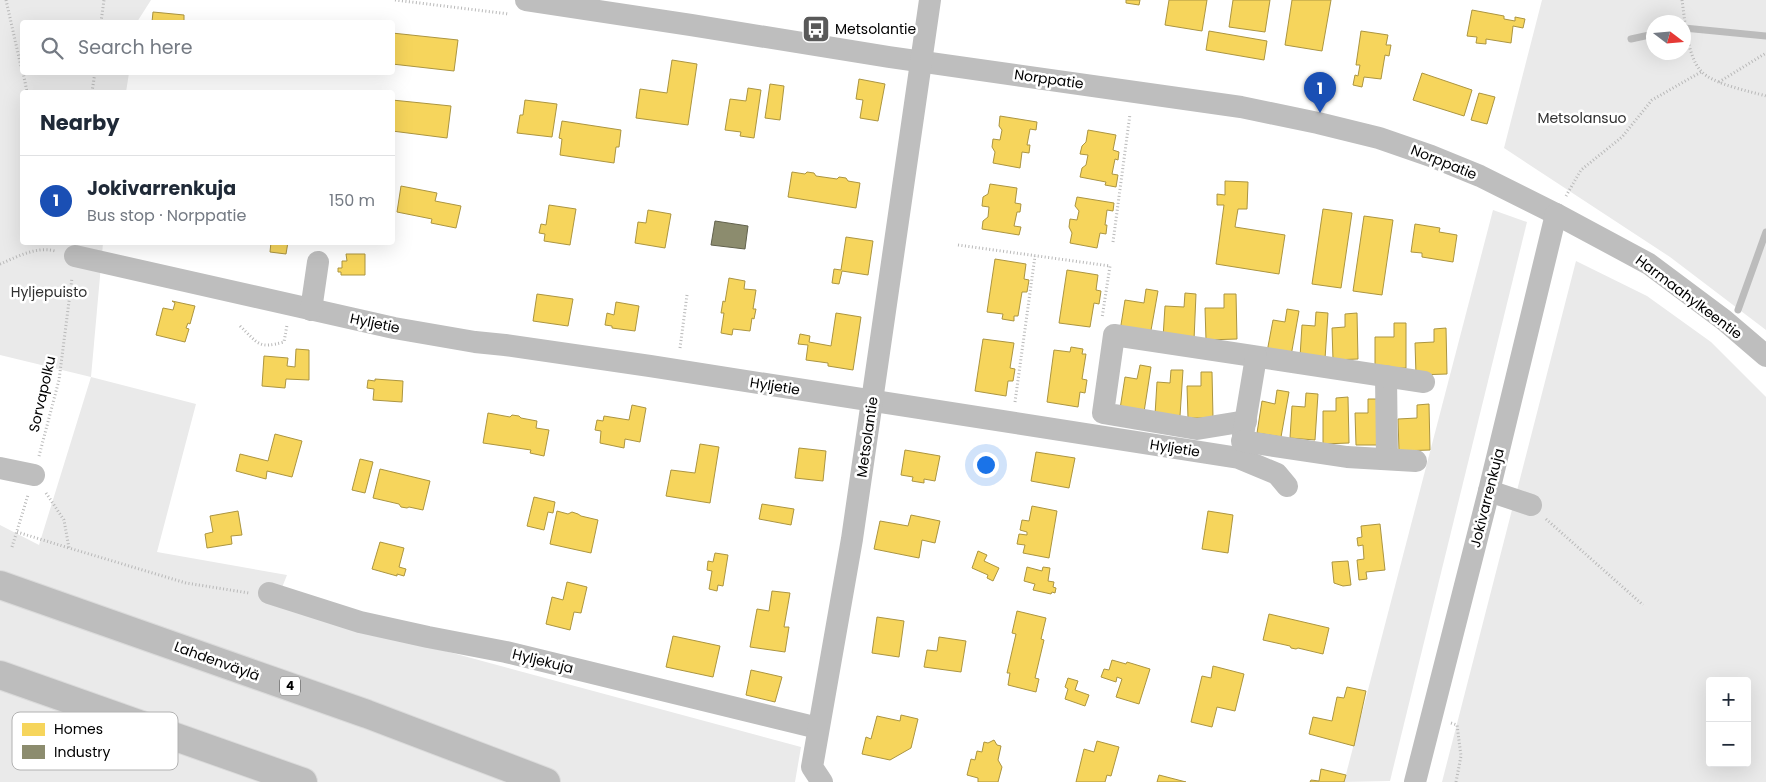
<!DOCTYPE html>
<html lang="en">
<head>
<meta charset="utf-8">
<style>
	:root { --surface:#fff; --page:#f2f2f3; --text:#1f2937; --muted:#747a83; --line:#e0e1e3; --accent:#d93025 }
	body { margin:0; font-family:Poppins,sans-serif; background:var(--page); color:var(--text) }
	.controls { position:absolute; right:15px; bottom:15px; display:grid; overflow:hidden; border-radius:5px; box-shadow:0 5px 20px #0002 }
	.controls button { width:45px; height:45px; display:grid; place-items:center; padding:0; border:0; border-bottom:1px solid var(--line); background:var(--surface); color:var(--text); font:25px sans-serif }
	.compass { position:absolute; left:1646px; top:15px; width:45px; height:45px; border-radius:50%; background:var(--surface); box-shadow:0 5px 20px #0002; rotate:106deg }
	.you { position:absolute; left:985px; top:464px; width:18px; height:18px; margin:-12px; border:4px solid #fff; border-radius:50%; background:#1a73e8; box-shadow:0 0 0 8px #1a73e833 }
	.badge { display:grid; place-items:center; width:32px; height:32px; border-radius:50%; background:var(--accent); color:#fff; font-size:16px; font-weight:700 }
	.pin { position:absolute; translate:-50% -41px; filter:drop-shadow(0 1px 2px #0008) }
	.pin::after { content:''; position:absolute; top:26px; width:18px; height:15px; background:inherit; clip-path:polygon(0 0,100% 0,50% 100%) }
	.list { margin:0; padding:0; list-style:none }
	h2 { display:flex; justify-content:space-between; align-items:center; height:65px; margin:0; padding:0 20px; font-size:21px }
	h2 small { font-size:16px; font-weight:400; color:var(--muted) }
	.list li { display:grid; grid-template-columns:32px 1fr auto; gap:15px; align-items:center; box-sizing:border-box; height:90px; padding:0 20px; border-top:1px solid var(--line) }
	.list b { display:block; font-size:19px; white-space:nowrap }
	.list p { margin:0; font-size:16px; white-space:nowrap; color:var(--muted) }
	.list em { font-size:16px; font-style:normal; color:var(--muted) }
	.icon { flex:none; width:28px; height:28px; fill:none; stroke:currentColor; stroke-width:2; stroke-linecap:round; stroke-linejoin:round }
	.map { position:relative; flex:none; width:1766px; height:782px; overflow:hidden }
	.search { position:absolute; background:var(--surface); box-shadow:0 5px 20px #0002; left:20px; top:20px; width:375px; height:55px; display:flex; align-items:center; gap:12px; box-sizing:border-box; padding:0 18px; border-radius:5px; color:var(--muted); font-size:19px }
	.panel { position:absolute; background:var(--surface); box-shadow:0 5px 20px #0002; left:20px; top:90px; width:375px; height:155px; border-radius:5px }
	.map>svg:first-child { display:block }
</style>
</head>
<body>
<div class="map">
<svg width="1766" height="782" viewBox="0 0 1766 782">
	<rect width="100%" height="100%" fill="#fff"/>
	<g fill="#eaeaea" fill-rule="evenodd">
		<path d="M0 0H151L137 22H22V72L129 73 126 92H22V242L103 243 91 377 196 404 157 552 287 575 275 605 801 747 795 782H0V525L39 545 91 377 0 355Z"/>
		<path d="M1542 0H1766V330L1670 257 1504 148ZM1654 22H1684V52H1654Z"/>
		<path d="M1493 210 1527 222 1390 781 1344 782Z"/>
		<path d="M1576 261 1647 296 1711 342 1766 397V782H1442ZM1710 681H1747V763H1710Z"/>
	</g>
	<g fill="#f6d55c" stroke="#ac9540">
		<path d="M1126 0H1140L1139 5 1126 3Z"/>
		<path d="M1169 0H1207L1202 31 1165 25Z"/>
		<path d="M1233 0H1270L1265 32 1229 27Z"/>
		<path d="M1292 0H1331L1322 51 1285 45Z"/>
		<path d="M1472 10 1504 16V19L1515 21V17L1525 19 1523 28 1513 26 1511 43 1486 39V44L1476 43 1477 37 1467 36Z"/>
		<path d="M153 12 184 15V22H152Z"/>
		<path d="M1209 31 1267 41 1264 60 1206 50Z"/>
		<path d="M1361 31 1388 35 1386 45H1391L1389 56 1385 55 1381 79 1364 77 1362 87 1353 85 1355 75 1358 76 1360 65H1356Z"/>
		<path d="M392 33 458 40 454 71 392 64Z"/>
		<path d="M672 60 697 64 688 125 636 118 640 89 667 93Z"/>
		<path d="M1422 73 1472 90 1464 116 1413 100Z"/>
		<path d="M859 79 885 84 878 121 860 118 863 100 856 99Z"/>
		<path d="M770 84 784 86 780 120 765 118Z"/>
		<path d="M748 88 761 90 754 138 740 136 741 132 725 130 730 99 746 101Z"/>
		<path d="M1479 93 1495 97 1487 124 1471 120Z"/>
		<path d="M392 100 451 106 447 138 392 131Z"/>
		<path d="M525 100 557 104 552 137 517 133 520 115H523Z"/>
		<path d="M1000 116 1037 122 1036 130 1030 129 1027 145H1030L1029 153 1022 152 1020 168 993 163 995 152 992 147 993 139 1000 140 1002 130 999 126Z"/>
		<path d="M562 121 621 130 619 147H616L614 163 560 155 562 139 559 138Z"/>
		<path d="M1088 130 1116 135 1113 150 1119 152 1118 160 1115 159 1112 174 1118 175 1116 187 1105 185 1106 182 1080 177 1082 168 1086 165 1088 155 1080 154 1082 146 1086 142Z"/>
		<path d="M792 172 805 174 807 172 814 173 816 176 837 179 839 177 846 178 848 181 860 183 856 208 788 197Z"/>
		<path d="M1225 181 1248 182 1247 209H1238L1235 227 1285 235 1279 274 1216 264 1224 205H1217V194L1225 195Z"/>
		<path d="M990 184 1017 188 1015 203 1021 204 1020 212H1017L1014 226 1021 227 1019 235 982 229 983 221 988 217 989 207 982 206 983 197 988 194Z"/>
		<path d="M401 186 437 193 435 201 461 206 456 228 431 223 432 219 397 212Z"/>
		<path d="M1077 197 1114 203 1113 211 1107 210 1105 225H1107L1106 234 1100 233 1097 248 1070 243 1072 233 1069 227 1070 219 1077 220 1079 211 1075 206Z"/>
		<path d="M549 205 576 209 570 245 544 241 545 234 539 233 541 224 546 225Z"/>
		<path d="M1323 209 1352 213 1341 288 1312 284Z"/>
		<path d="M648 210 671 214 665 248 635 243 638 222 646 223Z"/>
		<path d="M1364 216 1393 220 1382 295 1353 291Z"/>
		<path d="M1415 224 1440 228 1439 232 1457 235 1453 262 1422 257V253L1411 252Z"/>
		<path d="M846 237 873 241 868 275 842 271 839 284 832 283 834 269 841 270Z"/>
		<path d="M271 242H288L286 254 270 252Z"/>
		<path d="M346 254H365V275H341V272H338V268H342V261H347Z"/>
		<path d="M995 259 1026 264 1024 279 1029 280 1027 292H1022L1018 316H1014V321L1002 319 1003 314 987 312Z"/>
		<path d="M1067 270 1098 275 1096 290 1101 291 1099 304 1094 303 1090 327 1059 323Z"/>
		<path d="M729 278 745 281 744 289 756 290 753 309H756L754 319 752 318 750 331 733 329 732 335 721 333 724 313H721L723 301 725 302Z"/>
		<path d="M1146 289 1158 291 1150 336 1120 331 1125 300 1144 303Z"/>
		<path d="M1185 293 1196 294 1194 340 1163 338 1165 306 1184 307Z"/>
		<path d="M537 294 573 299 568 326 533 321Z"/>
		<path d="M1224 294H1236L1237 339 1206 340 1205 308H1224Z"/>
		<path d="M172 301 195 306 190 324 188 323 186 328 189 329 185 342 156 335 163 308 173 310 175 303Z"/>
		<path d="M616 302 639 306 635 331 612 328V326L605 325 607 313 614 315Z"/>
		<path d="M1287 309 1299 311 1291 356 1267 352 1273 320 1285 322Z"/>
		<path d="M1316 312 1328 313 1325 359 1300 357 1302 325 1315 326Z"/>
		<path d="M836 313 861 317 853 370 828 366V363L806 360 808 345 798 344 800 334 810 336 809 342 831 346Z"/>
		<path d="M1357 313 1358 359 1333 360 1332 328 1345 327V314Z"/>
		<path d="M1394 323H1406V368L1375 369V337H1394Z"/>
		<path d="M1446 328 1447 374 1416 375 1415 343 1434 342V329Z"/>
		<path d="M983 339 1014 343 1010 368 1015 369 1013 381H1008L1006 396 975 391Z"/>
		<path d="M1071 347 1083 349 1082 354H1086L1082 379 1087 380 1085 393 1080 392 1078 407 1047 402 1054 350 1070 352Z"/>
		<path d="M296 349 309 350V380L286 379 285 388 262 386 264 356 288 358 287 366 295 367Z"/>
		<path d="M1140 365 1151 367 1144 412 1120 409 1125 377 1137 379Z"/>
		<path d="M1171 370H1183L1180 416 1155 415 1157 382 1170 383Z"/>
		<path d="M1201 372H1212L1213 418H1188L1187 386H1201Z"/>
		<path d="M375 379 403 381 402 402 373 400 374 389 367 388 368 380 375 381Z"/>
		<path d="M1277 390 1289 392 1281 437 1257 433 1262 401 1275 404Z"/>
		<path d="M1306 393 1318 394 1315 440 1290 438 1292 406 1305 407Z"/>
		<path d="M1348 397 1349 443 1323 444V411H1336V398Z"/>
		<path d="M1368 399H1380V445H1356L1355 413H1368Z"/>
		<path d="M1429 404 1430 450 1399 451 1398 419 1417 418V405Z"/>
		<path d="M632 405 646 408 640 442 625 439 624 448 600 443 601 431 595 430 597 420 603 421 604 416 629 420Z"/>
		<path d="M488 413 510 417 512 415 519 416 521 418 537 421 536 428 549 430 544 456 530 453 531 450 483 443Z"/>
		<path d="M275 434 302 441 292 477 267 471 266 479 236 471 240 454 268 461Z"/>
		<path d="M700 444 719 447 710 503 666 496 671 470 695 473Z"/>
		<path d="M799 448 826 451 823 481 795 478Z"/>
		<path d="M905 450 940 456 935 481 924 479V483L912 481 913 477 901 475Z"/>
		<path d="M1036 452 1075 458 1069 488 1031 481Z"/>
		<path d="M360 459 373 462 365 493 352 490Z"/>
		<path d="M380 469 430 481 423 510 409 507 407 508 401 507 399 504 373 498Z"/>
		<path d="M534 497 555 502 553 513 548 512 544 530 527 526Z"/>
		<path d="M762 504 794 509 791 525 759 519Z"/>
		<path d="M1032 506 1057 511 1049 558 1023 553 1025 545 1017 544 1019 534 1027 535V532L1020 530 1022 520 1029 521Z"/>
		<path d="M238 511 242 535 231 536 232 544 207 548 205 534 213 532 210 516Z"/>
		<path d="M557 511 568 514 572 512 578 514 581 516 598 520 591 553 550 544Z"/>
		<path d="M1208 511 1233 515 1228 553 1202 549Z"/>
		<path d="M911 515 940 521 935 543 922 540 919 558 874 549 880 521 908 526Z"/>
		<path d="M1380 524 1385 570 1366 572 1367 579 1359 580 1357 560 1364 559 1363 545 1358 546 1357 538 1362 537 1361 526Z"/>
		<path d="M380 542 404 548 399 567 406 569 404 576 397 574V576L372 569Z"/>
		<path d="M978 551 987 555 984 561 999 568 993 581 987 578 988 575 972 568Z"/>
		<path d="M715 553 728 555 723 586 718 585 717 591 709 589 712 571 707 570 708 561 713 562Z"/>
		<path d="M1348 561 1351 585 1343 586 1334 583 1332 562Z"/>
		<path d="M1027 567 1042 571 1043 567 1050 568 1048 581 1054 582 1053 587 1056 588 1055 593 1052 592 1051 594 1033 590 1035 584 1024 581Z"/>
		<path d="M567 582 587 587 581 613 574 612 570 630 546 624 552 597 563 600Z"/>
		<path d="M772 591 790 593 784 627H789L785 652 750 647 757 609 769 611Z"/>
		<path d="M1017 611 1046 618 1041 639 1044 640 1035 678 1039 679 1036 692 1008 685 1010 673H1007L1016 634 1012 633Z"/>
		<path d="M1269 614 1329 628 1323 654 1298 648 1296 649 1291 648 1290 646 1263 640Z"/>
		<path d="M877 617 904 621 899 657 872 653Z"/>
		<path d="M673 636 720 646 713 677 666 667Z"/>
		<path d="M939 637 966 641 961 672 924 667 927 650 937 651Z"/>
		<path d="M1112 660 1126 664 1127 662 1150 669 1139 704 1116 697 1122 679 1117 677 1116 682 1101 677 1104 669 1109 670Z"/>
		<path d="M1213 666 1244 674 1235 711 1217 707 1212 727 1191 722 1202 676 1211 678Z"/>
		<path d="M751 670 782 677 775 702 746 695Z"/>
		<path d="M1068 678 1078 681 1075 690 1089 695 1085 706 1065 699 1068 689 1065 687Z"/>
		<path d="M1347 687 1366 691 1354 746 1309 734 1313 717 1332 721 1337 697 1344 698Z"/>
		<path d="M901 715 918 719 911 748 890 760 862 754 866 737 871 739 877 716 900 721Z"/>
		<path d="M994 740 997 745 1001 746 998 760 1002 767 998 782H978V778L967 775 971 759 975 760 977 751 982 752 984 742 988 743Z"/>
		<path d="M1097 741 1119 747 1111 776 1107 775 1105 782H1076L1084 749 1094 752Z"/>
		<path d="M1321 769 1346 775 1344 782H1310L1311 780 1319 781Z"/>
		<path d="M1159 775 1186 782H1157Z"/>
	</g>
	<path fill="#8c8c6e" stroke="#62624d" d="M715 221 748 226 745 249 711 245Z"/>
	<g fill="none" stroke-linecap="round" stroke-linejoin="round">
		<g stroke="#bcbcbc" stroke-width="7">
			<path d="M1684 28 1766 36"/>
			<path d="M1631 39 1654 34"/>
			<path d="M1738 310 1766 232"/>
		</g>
		<g stroke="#dbdbdb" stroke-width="30">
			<g id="highway">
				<path d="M0 585 367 714 546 782"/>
				<path d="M0 675 303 782"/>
			</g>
		</g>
		<g stroke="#b8b8b8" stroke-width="3" stroke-dasharray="1 2.5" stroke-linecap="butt">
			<path d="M6 0 22 71"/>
			<path d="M395 0 509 14"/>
			<path d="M1682 0C1685 20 1687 56 1701 71 1712 84 1749 91 1766 96"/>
			<path d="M101 22 104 0"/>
			<path d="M888 33C894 32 900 30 903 24"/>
			<path d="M23 72 27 92"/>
			<path d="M1719 82 1766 53"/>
			<path d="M92 92 95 72"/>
			<path d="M1566 196 1581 170 1622 137 1652 100 1701 72"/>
			<path d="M1113 242 1130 114"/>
			<path d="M958 245 1110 266 1102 318"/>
			<path d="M0 264C17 257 36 246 55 251"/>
			<path d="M240 326C259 344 258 349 284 342L287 325"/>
			<path d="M680 348 687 295"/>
			<path d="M1015 402 1035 256"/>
			<path d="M39 456 59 380 72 278"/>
			<path d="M46 493 64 520 69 548 186 583 249 593"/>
			<path d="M1546 519 1643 605"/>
			<path d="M17 532 69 548"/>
			<path d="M12 547 28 495"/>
			<path d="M1451 723 1457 725 1461 756 1456 782"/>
		</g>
		<g stroke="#bebebe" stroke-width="22">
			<path d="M526 0 691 25 889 57 1241 107 1318 123 1379 138 1431 156 1480 176 1556 214 1649 264 1724 320 1766 356"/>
			<path d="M75 256 394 328 475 342 505 345 650 366 1239 458 1277 474 1287 486"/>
			<path d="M311 310 318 262"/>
			<path d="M1386 376 1387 459"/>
			<path d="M1246 421 1197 429 1103 413 1114 335 1424 382"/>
			<path d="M1243 435 1256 357"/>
			<path d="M1242 441 1347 457 1416 461"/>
			<path d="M0 468 34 475"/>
			<path d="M1489 491 1531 505"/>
			<path d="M269 593 360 622 428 637 506 652 818 728"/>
			<path d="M822 782 812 767 852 539 930 0"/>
			<path d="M1415 782 1489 491 1556 214"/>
		</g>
		<use href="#highway" stroke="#bdbdbd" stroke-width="28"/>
	</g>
	<defs>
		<g id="bus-square" transform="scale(1.4375)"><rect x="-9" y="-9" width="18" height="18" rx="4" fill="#595959" stroke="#fff"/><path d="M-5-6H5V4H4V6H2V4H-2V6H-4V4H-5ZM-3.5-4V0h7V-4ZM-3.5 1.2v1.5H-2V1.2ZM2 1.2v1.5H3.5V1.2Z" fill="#fff"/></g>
	</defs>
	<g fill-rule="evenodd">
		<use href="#bus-square" x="816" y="29"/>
	</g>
	<g text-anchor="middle" stroke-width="5" stroke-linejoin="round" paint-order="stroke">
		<rect fill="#fff" stroke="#4c4c4c" stroke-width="1" x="280" y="676.5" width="20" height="19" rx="4"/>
		<g font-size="12" font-weight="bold" fill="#000">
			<text x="290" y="690">4</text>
		</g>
		<g font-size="14" fill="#000" stroke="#fff" text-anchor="start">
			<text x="835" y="34">Metsolantie</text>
		</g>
		<g font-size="14" fill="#000" stroke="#fff">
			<text transform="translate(1049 79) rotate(8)" y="5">Norppatie</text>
			<text transform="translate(1444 162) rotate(22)" y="5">Norppatie</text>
			<text transform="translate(1689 297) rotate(37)" y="5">Harmaahylkeentie</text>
			<text transform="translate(375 323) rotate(12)" y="5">Hyljetie</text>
			<text transform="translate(775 386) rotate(9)" y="5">Hyljetie</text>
			<text transform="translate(42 394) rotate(-77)" y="5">Sorvapolku</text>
			<text transform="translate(867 437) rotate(-82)" y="5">Metsolantie</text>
			<text transform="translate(1175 448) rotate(9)" y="5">Hyljetie</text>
			<text transform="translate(1487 498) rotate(-76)" y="5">Jokivarrenkuja</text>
			<text transform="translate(217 661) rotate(20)" y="5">Lahdenväylä</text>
			<text transform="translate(543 661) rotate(14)" y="5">Hyljekuja</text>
		</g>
		<g font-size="14" fill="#303030" stroke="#fff">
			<text x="1582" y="123">Metsolansuo</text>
			<text x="49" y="297">Hyljepuisto</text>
		</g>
	</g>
	<rect x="12" y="712" width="166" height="58" rx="8" fill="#fff" stroke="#b2b2b2" stroke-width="1"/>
	<rect x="22" y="723" width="23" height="13" fill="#f6d55c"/>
	<rect x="22" y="745" width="23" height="14" fill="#8c8c6e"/>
	<g font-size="14" fill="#000">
		<text x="54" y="734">Homes</text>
		<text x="54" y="757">Industry</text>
	</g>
</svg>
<div class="controls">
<button>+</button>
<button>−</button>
</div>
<svg class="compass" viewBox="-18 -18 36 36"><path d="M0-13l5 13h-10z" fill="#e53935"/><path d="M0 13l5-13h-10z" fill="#747a83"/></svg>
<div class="you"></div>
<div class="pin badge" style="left:1320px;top:113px;background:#1a4fb4">1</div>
<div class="search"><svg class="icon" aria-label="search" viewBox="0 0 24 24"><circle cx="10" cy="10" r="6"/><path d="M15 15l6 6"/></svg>Search here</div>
<section class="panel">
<h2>Nearby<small></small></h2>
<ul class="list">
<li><span class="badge" style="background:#1a4fb4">1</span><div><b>Jokivarrenkuja</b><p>Bus stop · Norppatie</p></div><em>150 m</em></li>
</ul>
</section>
</div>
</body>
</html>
